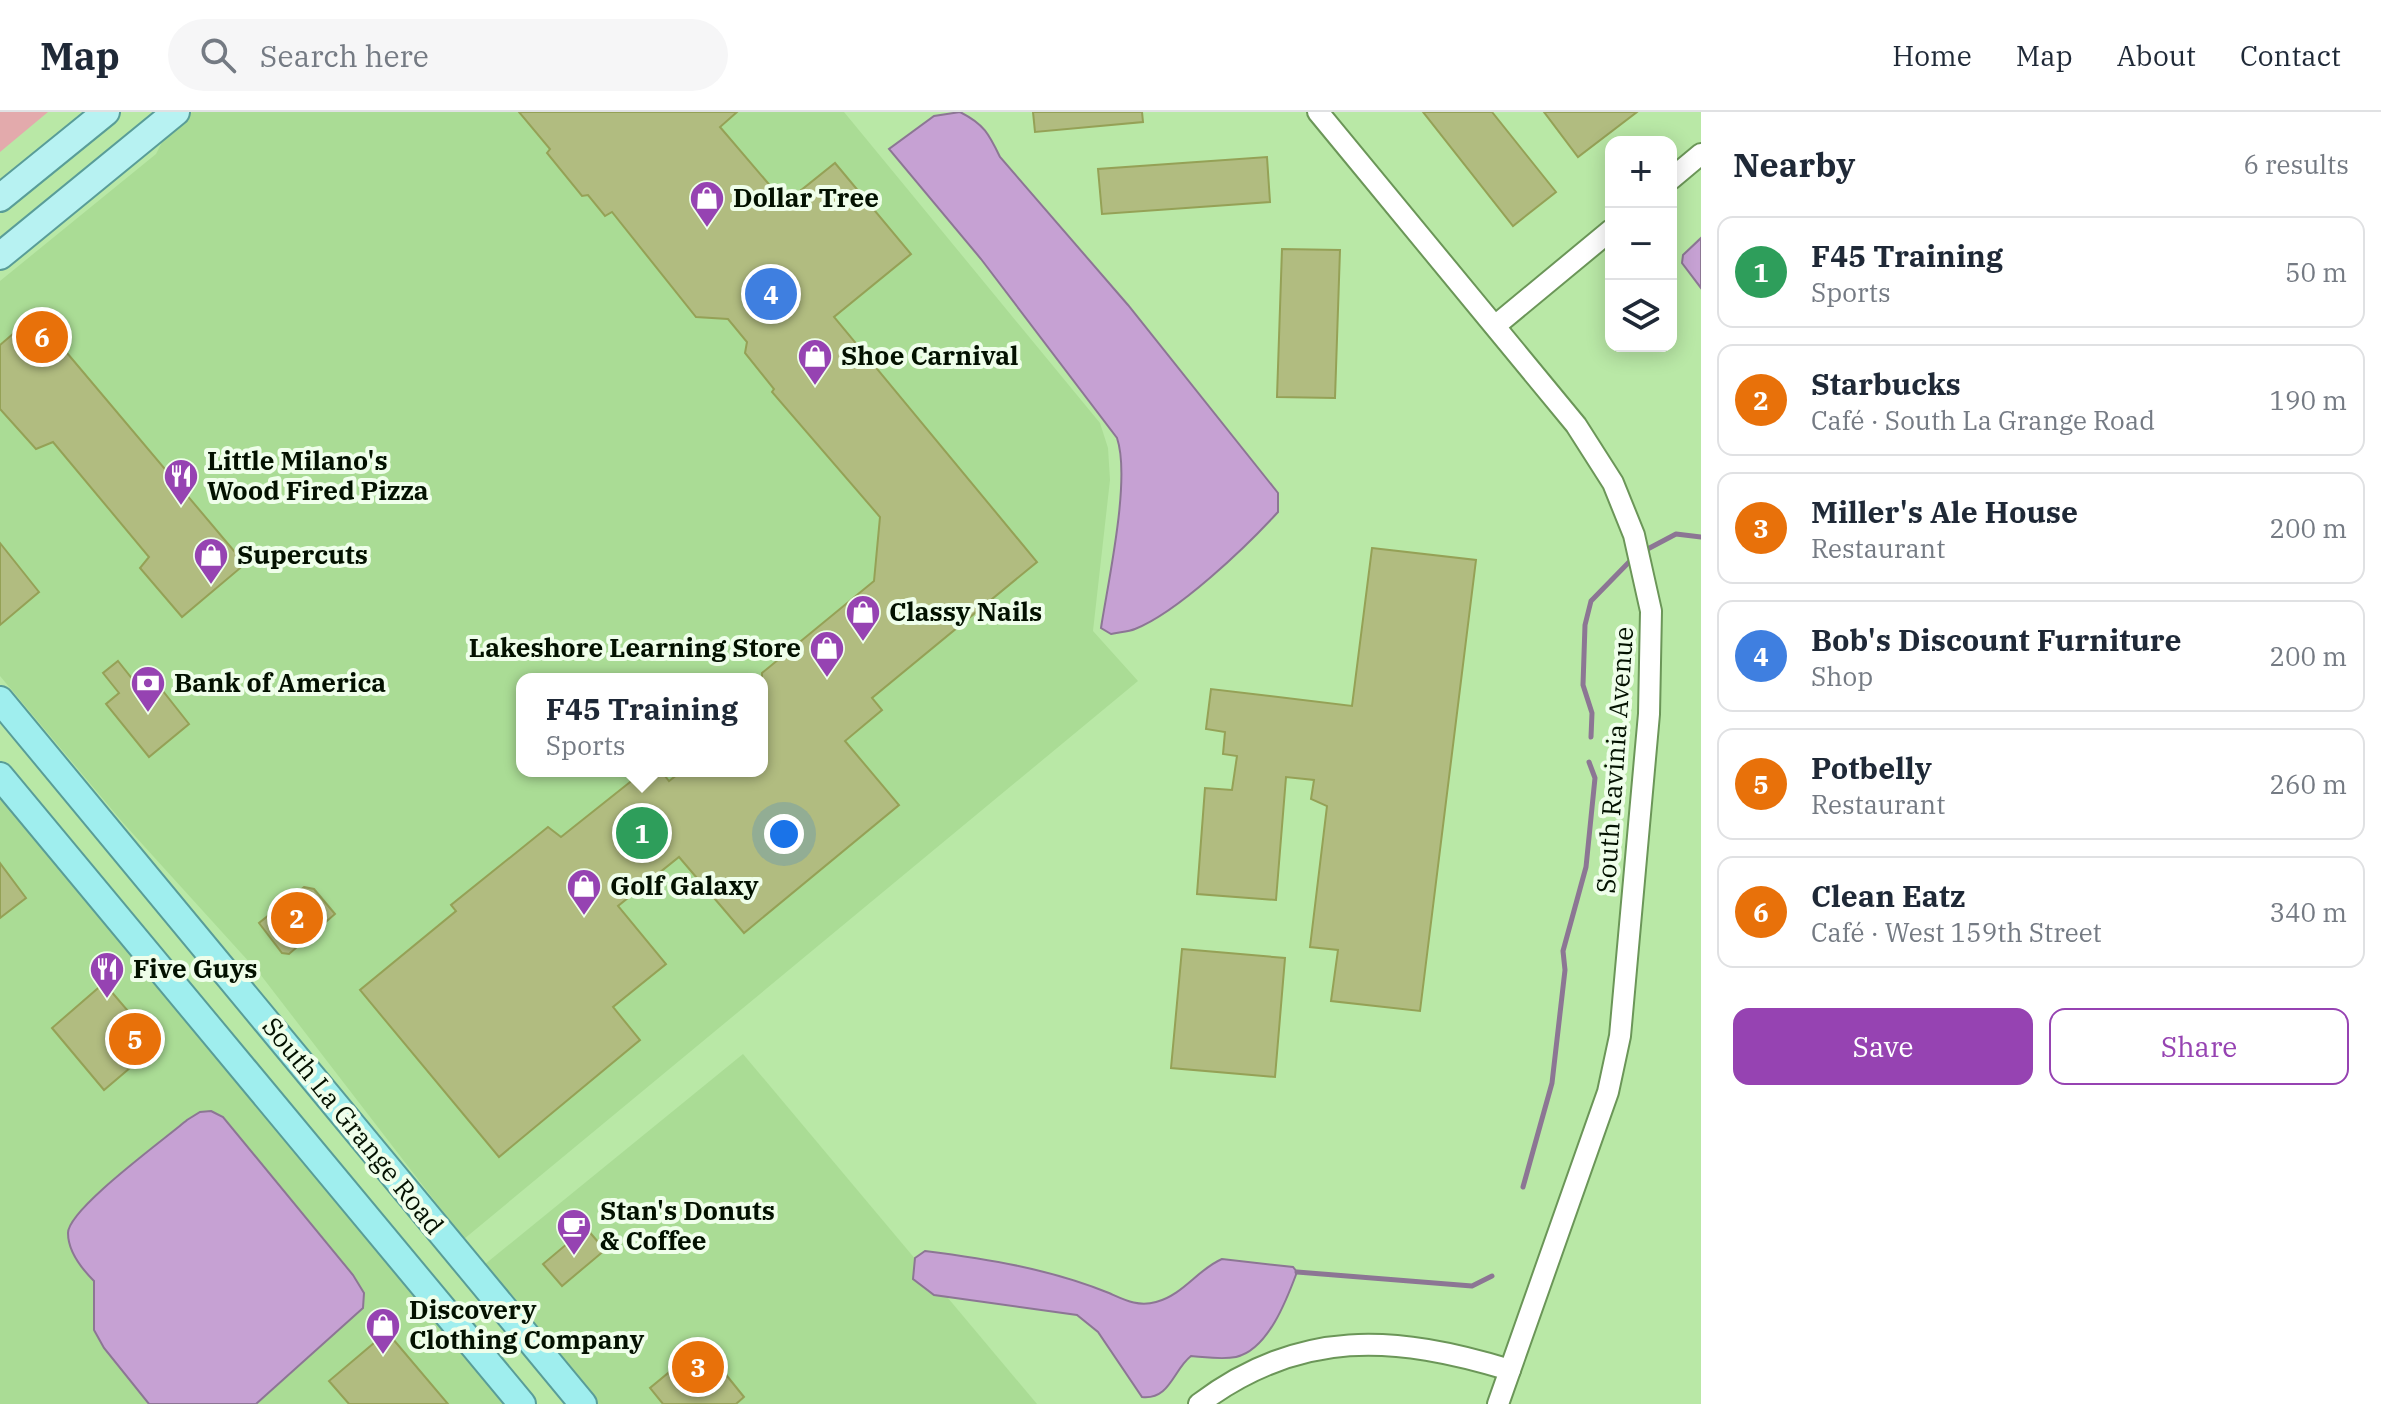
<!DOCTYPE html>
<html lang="en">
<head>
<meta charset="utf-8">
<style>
	:root { --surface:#fff; --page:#f6f6f7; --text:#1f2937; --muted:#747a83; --line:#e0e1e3; --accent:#9643b2 }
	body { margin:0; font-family:"IBM Plex Serif",serif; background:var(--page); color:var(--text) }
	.controls { position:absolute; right:24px; top:24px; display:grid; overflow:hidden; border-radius:16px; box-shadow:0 4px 20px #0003 }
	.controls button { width:72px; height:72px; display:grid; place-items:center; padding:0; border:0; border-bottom:2px solid var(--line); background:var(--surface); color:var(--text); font:40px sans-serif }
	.you { position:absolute; left:784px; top:722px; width:28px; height:28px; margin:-20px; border:6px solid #fff; border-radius:50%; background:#1a73e8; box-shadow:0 0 0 12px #1a73e833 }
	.badge { display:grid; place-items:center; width:52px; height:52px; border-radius:50%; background:var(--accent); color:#fff; font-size:26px; font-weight:700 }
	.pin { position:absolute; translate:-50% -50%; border:4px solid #fff; box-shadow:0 2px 8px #0006 }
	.popup { position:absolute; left:516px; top:561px; width:252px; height:104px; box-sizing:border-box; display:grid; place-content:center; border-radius:16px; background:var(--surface); filter:drop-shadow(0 2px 6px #0005); font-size:26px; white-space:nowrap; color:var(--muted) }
	.popup b { font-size:30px; color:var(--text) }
	.popup::after { content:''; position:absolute; left:50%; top:100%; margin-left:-16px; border:16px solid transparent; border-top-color:var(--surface) }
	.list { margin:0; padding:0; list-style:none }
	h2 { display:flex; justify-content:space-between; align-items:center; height:104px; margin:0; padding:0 32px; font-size:34px }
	h2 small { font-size:26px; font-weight:400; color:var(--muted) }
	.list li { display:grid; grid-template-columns:52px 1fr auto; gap:24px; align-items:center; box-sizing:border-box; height:112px; margin:0 16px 16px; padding:0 16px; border:2px solid var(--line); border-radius:16px }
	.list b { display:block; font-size:30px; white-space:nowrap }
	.list p { margin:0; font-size:26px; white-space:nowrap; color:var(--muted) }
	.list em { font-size:26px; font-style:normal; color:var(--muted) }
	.actions { display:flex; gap:16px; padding:24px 32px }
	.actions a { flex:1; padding:18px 0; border:2px solid var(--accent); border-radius:16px; text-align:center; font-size:28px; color:var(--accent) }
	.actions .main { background:var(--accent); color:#fff }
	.icon { flex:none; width:44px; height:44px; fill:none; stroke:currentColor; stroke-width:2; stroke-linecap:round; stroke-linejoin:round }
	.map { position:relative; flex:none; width:1701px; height:1292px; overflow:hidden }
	header { display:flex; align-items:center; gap:48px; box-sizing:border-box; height:112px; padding:0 40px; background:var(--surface); border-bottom:2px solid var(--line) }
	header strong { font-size:38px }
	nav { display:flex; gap:44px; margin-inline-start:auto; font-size:28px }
	.search { width:560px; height:72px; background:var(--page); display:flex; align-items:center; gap:20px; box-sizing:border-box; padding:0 28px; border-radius:44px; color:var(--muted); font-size:30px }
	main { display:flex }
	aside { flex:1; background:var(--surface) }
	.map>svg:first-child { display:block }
</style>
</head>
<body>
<header>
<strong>Map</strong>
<div class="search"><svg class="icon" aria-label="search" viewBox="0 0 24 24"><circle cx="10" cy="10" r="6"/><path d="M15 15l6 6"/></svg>Search here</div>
<nav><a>Home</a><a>Map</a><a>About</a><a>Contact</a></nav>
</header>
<main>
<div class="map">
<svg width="1701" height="1292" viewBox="0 0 1701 1292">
	<rect width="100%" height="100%" fill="#b9e8a6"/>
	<g fill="#aadc95" fill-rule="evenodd">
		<path d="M192 0H844L1100 311 1108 336 1110 368 1093 519 1138 569 464 1127 260 862 124 712 0 564V169L156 42 165 24ZM522 567H762V659H522Z"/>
		<path d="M0 671 516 1292H0Z"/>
		<path d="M743 942 1037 1292H594L479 1157Z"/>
	</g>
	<path fill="#e3aaac" d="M0 0H48L0 40Z"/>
	<g fill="#c6a1d3" stroke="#8c7694" stroke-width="2">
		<path d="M960 0C984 12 989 22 1000 45L1128 193 1278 381V400C1246 435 1178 500 1135 517 1128 520 1119 520 1111 522L1101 516C1108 470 1131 367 1117 326L981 147 889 37 934 4Z"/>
		<path d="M1701 126V176L1682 151 1683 143Z"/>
		<path d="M211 999 223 1005 353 1163 364 1181 363 1196 256 1292H149L104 1236 94 1218V1169C81 1156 68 1140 68 1121 68 1097 165 1027 187 1008L200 1000Z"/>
		<path d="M925 1139C988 1147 1050 1157 1109 1181 1125 1188 1138 1195 1156 1190 1183 1183 1198 1157 1222 1147L1293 1155 1297 1160C1287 1187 1268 1238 1236 1245 1221 1248 1206 1245 1191 1244 1173 1258 1170 1288 1142 1285L1098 1220 1077 1203 934 1183 913 1167 915 1146Z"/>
	</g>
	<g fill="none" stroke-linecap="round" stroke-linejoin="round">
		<g stroke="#8c7694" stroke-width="5">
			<path d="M1642 440 1676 422 1701 425"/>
			<path d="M1591 625 1592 601 1583 573 1585 513 1591 489 1633 446"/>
			<path d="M1523 1075 1552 971 1565 858 1563 839 1586 755 1595 666 1589 650"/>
			<path d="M1297 1160 1472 1174 1492 1164"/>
		</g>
	</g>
	<g fill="#b1bc80" stroke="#95a156" stroke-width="2">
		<path d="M519 0H737L720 15 785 91 835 51 911 142 834 205 1037 450 872 586 882 598 845 629 899 693 744 821 679 745 618 794 666 852 613 895 640 928 499 1045 360 878 456 799 451 793 548 715 561 725 644 659H661L669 669 682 659H762V561L874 469 880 405 772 280 774 277 745 241 747 230 728 207 696 205 612 100 605 104 588 83 582 84 547 41 550 37Z"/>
		<path d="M1033 0H1142L1143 10 1035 20Z"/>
		<path d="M1423 0H1492L1556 80 1513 114Z"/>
		<path d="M1544 0H1637L1578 45Z"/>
		<path d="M1267 45 1270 90 1102 102 1098 57Z"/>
		<path d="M1282 137 1340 138 1335 286 1277 285Z"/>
		<path d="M35 203 245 452 182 505 140 456 149 445 53 330 36 337 0 297V233Z"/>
		<path d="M0 431 39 480 0 513Z"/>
		<path d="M1372 436 1476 448 1420 899 1331 889 1338 838 1310 835 1327 694 1311 687 1314 668 1286 665 1276 788 1197 782 1205 676 1232 678 1237 644 1223 642 1225 620 1206 617 1211 577 1352 594Z"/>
		<path d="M118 549 134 569 147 559 189 612 149 645 106 592 119 581 103 561Z"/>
		<path d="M0 751 26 786 0 806Z"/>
		<path d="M304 775 314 777 335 802 289 842 282 841 259 811Z"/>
		<path d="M1182 837 1285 846 1275 965 1171 956Z"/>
		<path d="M104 871 157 933 104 978 52 916Z"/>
		<path d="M586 1116 605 1138 562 1174 543 1152Z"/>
		<path d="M387 1220 448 1292H349L329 1269Z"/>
		<path d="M702 1233 744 1285 736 1292H663L650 1276Z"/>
	</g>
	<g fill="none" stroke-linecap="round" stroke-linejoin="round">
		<g stroke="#6b9658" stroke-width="24">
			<g id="tertiary">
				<path d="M1318 0 1576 313 1613 371 1634 423 1651 499 1649 602 1620 924 1608 980 1498 1292"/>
				<path d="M1671 67 1701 42"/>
				<path d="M1495 214 1611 118"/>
				<path d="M1199 1292C1300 1216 1395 1223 1510 1258"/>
			</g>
		</g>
		<g stroke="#599d98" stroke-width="30">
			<g id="primary">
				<path d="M0 86 106 0"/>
				<path d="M0 144 176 0"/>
			</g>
		</g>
		<g stroke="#599d98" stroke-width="30">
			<g id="trunk">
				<path d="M0 588 583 1292"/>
				<path d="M0 664 522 1292"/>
			</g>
		</g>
		<use href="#tertiary" stroke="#fff" stroke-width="20"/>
		<use href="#primary" stroke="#b7f2f2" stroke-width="26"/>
		<use href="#trunk" stroke="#9feeee" stroke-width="26"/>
	</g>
	<defs>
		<g id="shop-pin" transform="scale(1.8)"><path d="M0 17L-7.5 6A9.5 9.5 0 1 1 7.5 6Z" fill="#9643b2" stroke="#effeea"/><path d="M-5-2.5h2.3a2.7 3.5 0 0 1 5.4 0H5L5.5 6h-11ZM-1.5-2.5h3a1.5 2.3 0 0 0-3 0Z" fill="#fff"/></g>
		<g id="restaurant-pin" transform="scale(1.8)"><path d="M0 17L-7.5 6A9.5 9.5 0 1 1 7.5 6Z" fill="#9643b2" stroke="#effeea"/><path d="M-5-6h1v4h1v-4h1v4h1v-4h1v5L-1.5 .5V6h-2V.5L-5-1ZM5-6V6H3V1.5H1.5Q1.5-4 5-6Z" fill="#fff"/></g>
		<g id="bank-pin" transform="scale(1.8)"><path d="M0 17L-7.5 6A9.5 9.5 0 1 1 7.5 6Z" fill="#9643b2" stroke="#effeea"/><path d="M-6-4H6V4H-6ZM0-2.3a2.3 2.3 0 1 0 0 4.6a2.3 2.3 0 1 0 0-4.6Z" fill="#fff"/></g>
		<g id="cafe-pin" transform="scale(1.8)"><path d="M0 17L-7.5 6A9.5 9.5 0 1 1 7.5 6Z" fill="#9643b2" stroke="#effeea"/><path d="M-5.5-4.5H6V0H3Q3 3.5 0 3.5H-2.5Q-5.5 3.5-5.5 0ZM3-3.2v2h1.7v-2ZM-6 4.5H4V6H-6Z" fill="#fff"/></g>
	</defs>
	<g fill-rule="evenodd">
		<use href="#shop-pin" x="707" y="86"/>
		<use href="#shop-pin" x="815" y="244"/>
		<use href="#restaurant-pin" x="181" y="364"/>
		<use href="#shop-pin" x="211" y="443"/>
		<use href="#shop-pin" x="863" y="500"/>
		<use href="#shop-pin" x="827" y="536"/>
		<use href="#bank-pin" x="148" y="571"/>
		<use href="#shop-pin" x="584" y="774"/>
		<use href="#restaurant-pin" x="107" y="857"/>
		<use href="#cafe-pin" x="574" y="1114"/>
		<use href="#shop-pin" x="383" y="1213"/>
	</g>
	<g text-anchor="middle" stroke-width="8" stroke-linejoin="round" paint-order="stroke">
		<g font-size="26" font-weight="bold" fill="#031100" stroke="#effeea" text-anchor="start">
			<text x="733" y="95">Dollar Tree</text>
			<text x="841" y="253">Shoe Carnival</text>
			<text x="207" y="358">Little Milano's<tspan x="207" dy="30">Wood Fired Pizza</tspan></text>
			<text x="237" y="452">Supercuts</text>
			<text x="889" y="509">Classy Nails</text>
			<text x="801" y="545" text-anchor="end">Lakeshore Learning Store</text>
			<text x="174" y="580">Bank of America</text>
			<text x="610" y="783">Golf Galaxy</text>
			<text x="133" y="866">Five Guys</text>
			<text x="600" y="1108">Stan's Donuts<tspan x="600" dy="30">&amp; Coffee</tspan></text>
			<text x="409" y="1207">Discovery<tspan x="409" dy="30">Clothing Company</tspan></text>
		</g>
		<g font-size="26" fill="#031100" stroke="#effeea">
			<text transform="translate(1615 648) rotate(-86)" y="9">South Ravinia Avenue</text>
			<text transform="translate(353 1014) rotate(51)" y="9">South La Grange Road</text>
		</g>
	</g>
</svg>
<div class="controls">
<button>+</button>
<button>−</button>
<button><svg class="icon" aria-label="layers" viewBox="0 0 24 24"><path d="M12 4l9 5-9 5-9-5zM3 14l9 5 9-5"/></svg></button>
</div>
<div class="you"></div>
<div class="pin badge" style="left:642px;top:721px;background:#2e9e5b">1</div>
<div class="popup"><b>F45 Training</b>Sports</div>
<div class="pin badge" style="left:297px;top:806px;background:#e8710a">2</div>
<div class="pin badge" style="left:698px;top:1255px;background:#e8710a">3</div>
<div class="pin badge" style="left:771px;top:182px;background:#3f7fe0">4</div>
<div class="pin badge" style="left:135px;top:927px;background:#e8710a">5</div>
<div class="pin badge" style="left:42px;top:225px;background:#e8710a">6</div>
</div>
<aside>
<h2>Nearby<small>6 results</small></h2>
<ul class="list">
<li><span class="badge" style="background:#2e9e5b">1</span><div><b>F45 Training</b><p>Sports</p></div><em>50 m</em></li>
<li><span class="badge" style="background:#e8710a">2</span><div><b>Starbucks</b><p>Café · South La Grange Road</p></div><em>190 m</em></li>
<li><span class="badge" style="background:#e8710a">3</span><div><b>Miller's Ale House</b><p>Restaurant</p></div><em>200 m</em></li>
<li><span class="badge" style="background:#3f7fe0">4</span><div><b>Bob's Discount Furniture</b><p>Shop</p></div><em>200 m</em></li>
<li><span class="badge" style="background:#e8710a">5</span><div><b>Potbelly</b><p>Restaurant</p></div><em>260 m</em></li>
<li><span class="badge" style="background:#e8710a">6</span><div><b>Clean Eatz</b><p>Café · West 159th Street</p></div><em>340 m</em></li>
</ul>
<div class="actions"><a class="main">Save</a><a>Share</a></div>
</aside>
</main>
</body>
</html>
